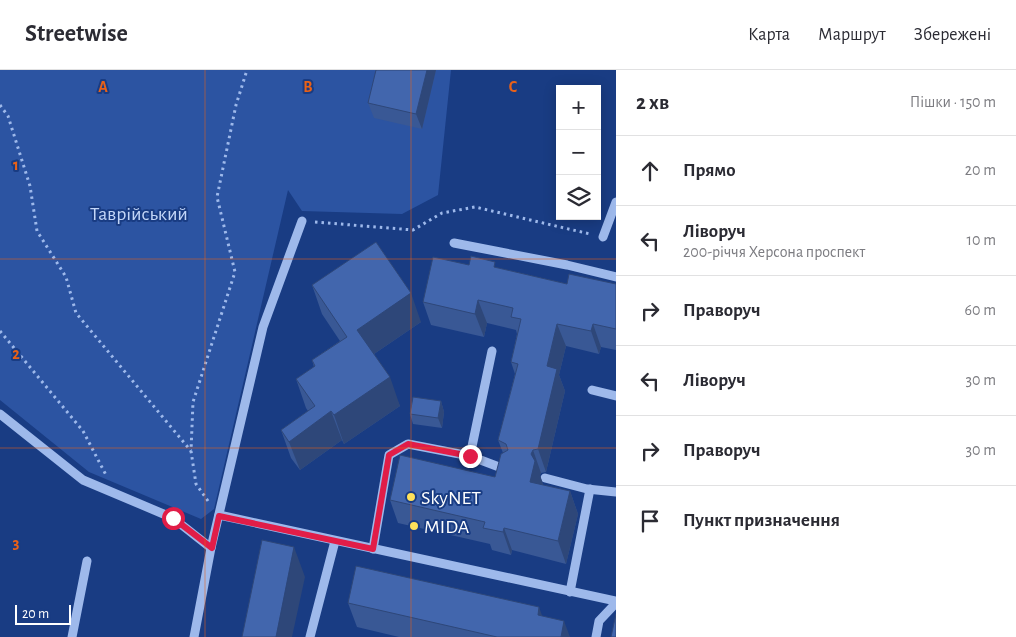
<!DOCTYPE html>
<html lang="uk">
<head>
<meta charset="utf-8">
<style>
	:root { --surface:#fff; --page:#f7f7f7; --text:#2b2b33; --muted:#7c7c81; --line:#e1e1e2 }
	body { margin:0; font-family:"Alegreya Sans",sans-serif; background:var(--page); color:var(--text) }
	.controls { position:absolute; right:15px; top:15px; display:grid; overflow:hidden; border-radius:0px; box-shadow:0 2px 12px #0003 }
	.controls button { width:45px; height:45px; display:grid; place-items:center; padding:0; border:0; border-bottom:1px solid var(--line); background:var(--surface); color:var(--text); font:25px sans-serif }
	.scale { position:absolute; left:15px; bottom:12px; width:56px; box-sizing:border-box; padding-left:5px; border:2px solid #fff; border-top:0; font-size:14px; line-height:18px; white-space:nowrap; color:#fff; -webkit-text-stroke:4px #193c83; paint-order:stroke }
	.stop { position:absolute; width:15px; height:15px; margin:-11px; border:4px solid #e11d48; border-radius:50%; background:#fff }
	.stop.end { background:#e11d48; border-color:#fff; box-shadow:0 1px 5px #0008 }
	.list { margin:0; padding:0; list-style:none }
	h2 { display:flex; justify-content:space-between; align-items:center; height:65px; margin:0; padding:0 20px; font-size:21px }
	h2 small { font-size:16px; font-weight:400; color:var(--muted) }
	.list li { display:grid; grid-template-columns:32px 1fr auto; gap:15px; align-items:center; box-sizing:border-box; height:70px; padding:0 20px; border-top:1px solid var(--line) }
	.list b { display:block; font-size:19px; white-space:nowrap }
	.list p { margin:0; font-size:16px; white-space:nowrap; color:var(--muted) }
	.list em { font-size:16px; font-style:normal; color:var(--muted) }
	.icon { flex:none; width:28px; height:28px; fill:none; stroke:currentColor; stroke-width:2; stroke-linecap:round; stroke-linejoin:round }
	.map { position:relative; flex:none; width:616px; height:567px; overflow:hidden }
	header { display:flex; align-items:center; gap:30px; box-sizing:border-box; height:70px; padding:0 25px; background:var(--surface); border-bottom:1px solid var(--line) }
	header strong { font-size:24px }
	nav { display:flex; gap:28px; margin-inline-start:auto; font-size:18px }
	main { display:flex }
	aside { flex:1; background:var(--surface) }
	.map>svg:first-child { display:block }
</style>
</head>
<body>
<header>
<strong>Streetwise</strong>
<nav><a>Карта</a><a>Маршрут</a><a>Збережені</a></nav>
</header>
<main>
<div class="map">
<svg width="616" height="567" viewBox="0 0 616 567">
	<rect width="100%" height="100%" fill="#193c83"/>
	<path fill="#2c54a2" d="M0 0H451L438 125 402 144 302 141 288 120 214 439 201 449 89 402 0 330Z"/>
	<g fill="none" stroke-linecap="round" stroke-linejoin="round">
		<g stroke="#9eb9eb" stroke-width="3" stroke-dasharray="2.5 4" stroke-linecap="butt">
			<path d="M0 35 8 46 30 116 37 161 66 207 76 243 191 381"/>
			<path d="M315 152 413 160 442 143 475 137 590 164"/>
			<path d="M0 261 83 361 106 405"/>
			<path d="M208 431 196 414 191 381 193 332 235 202 217 127 236 35 247 0"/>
		</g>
		<g stroke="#9eb9eb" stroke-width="9">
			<path d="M603 167 616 132"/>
			<path d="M454 173 567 195 616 207"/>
			<path d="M592 320 616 326"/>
			<path d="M0 344 83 410 173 448 211 478"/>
			<path d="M470 386 507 400"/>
			<path d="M545 408 587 419 616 422"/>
			<path d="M219 445 616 531"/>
			<path d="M373 479 389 385 408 374 470 386 492 281"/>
			<path d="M570 522 590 419"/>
			<path d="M72 567 87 491"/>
			<path d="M194 567 211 478 263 257 302 151"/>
			<path d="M310 567 335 471"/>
			<path d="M596 567 599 551 616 533"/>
		</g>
	</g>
	<g fill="#395895">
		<path d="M376 0H436L422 59 374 48 368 33Z"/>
		<path d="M498 198 567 214H616V280L601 277 599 284 566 276 559 305 565 321 546 402 541 403 540 405 543 415 570 421 578 444 566 494 512 480 511 485 492 480 490 474 398 453 390 430 495 407 503 383 498 370 515 304 511 292 517 264 516 260 487 253 484 267 431 255 423 232Z"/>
		<path d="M312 215 421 252 374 284 400 336 344 374 342 370 300 400 291 388 281 360 308 341 306 338 296 309 314 297 312 290 340 271 322 244Z"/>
		<path d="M441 331 444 342 442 358 413 354 410 344Z"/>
		<path d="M348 533 542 546 570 567H399L357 557Z"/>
	</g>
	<g fill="#2e4779">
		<path d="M427 0H436L422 59 416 44Z"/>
		<path d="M411 223 421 252 368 288 357 260Z"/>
		<path d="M478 230 487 253 484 267 475 244Z"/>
		<path d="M557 254 566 276 559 305 565 321 546 402 538 379 547 296Z"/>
		<path d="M593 254 601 277 599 284 591 261Z"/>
		<path d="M390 307 400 336 344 374 334 345Z"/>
		<path d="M441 331 444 342 442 358 438 348Z"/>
		<path d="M331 341 342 370 300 400 289 372Z"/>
		<path d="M533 380 541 403 540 405 543 414 539 435 530 412 531 384Z"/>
		<path d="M570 421 578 444 566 494 558 471Z"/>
		<path d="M504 458 512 480 511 485 503 462Z"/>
		<path d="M294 477 305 507 292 567H276Z"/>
		<path d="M539 537 548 562 538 545Z"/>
		<path d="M564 551 570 567H561Z"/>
	</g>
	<g fill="#4266ad" stroke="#2e4779">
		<path d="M376 0H427L416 44 368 33Z"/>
		<path d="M376 172 411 223 357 260 390 307 334 345 331 341 289 372 281 360 315 336 296 309 315 296 312 290 347 267 312 215Z"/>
		<path d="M471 186 495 192 494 197 567 214 569 204 616 214V259L593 254 591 261 557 254 547 296 557 299 538 379 533 380 531 384 535 391 530 412 570 421 558 471 504 458 503 462 483 458 485 452 390 430 400 385 495 407 501 384 508 380 506 374 498 370 518 294 511 292 521 249 511 247 513 238 478 230 475 244 423 232 433 187 469 195Z"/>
		<path d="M413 327 441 331 438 348 410 344Z"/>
		<path d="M262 470 294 477 276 567H242Z"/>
		<path d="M356 496 539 537 538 545 564 551 561 567H497L348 533Z"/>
		<path d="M616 544V567H611Z"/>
	</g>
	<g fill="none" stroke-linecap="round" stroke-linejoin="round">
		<path stroke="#e11d48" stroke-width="6" d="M173 448 212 478 219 446 373 479 389 385 408 374 470 386"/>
	</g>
	<path fill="none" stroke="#e96118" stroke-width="1" stroke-opacity="0.55" d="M205 0V567M411 0V567M0 189H616M0 378H616"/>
	<g fill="#fee15a" stroke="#193c83" stroke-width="2">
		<circle cx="411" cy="427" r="5"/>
		<circle cx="414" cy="456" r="5"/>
	</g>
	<g text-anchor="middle" stroke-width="4" stroke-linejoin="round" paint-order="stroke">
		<g font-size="20" fill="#c3d6f8" stroke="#193c83">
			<text x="139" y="150">Таврійський</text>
		</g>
		<g font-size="20" fill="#fff" stroke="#193c83" text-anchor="start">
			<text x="421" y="434">SkyNET</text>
			<text x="424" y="463">MIDA</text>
		</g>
	</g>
	<g font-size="16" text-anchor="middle" font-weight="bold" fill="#e96118" stroke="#193c83" stroke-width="4" stroke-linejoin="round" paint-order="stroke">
		<text x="103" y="22">A</text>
		<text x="308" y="22">B</text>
		<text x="513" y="22">C</text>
		<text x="16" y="100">1</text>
		<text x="16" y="289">2</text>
		<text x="16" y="478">3</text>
	</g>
</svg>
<div class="controls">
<button>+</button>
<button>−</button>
<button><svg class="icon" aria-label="layers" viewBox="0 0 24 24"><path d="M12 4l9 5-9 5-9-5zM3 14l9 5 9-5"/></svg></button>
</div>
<div class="scale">20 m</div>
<div class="stop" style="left:173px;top:448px"></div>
<div class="stop end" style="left:470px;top:386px"></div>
</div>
<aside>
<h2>2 хв<small>Пішки · 150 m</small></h2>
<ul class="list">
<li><svg class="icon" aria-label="ahead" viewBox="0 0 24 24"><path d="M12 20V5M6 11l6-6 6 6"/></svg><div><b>Прямо</b></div><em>20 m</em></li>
<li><svg class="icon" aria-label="left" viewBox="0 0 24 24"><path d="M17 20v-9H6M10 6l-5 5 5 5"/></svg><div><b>Ліворуч</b><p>200-річчя Херсона проспект</p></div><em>10 m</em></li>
<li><svg class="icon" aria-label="right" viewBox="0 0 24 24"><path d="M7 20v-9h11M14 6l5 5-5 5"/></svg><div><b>Праворуч</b></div><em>60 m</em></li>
<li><svg class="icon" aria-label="left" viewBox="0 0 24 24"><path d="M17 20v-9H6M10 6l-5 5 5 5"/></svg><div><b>Ліворуч</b></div><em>30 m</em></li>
<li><svg class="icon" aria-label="right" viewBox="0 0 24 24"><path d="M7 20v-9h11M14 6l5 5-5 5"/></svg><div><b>Праворуч</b></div><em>30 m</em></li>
<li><svg class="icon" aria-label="arrive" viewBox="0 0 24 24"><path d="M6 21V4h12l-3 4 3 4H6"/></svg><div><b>Пункт призначення</b></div></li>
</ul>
</aside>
</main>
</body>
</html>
